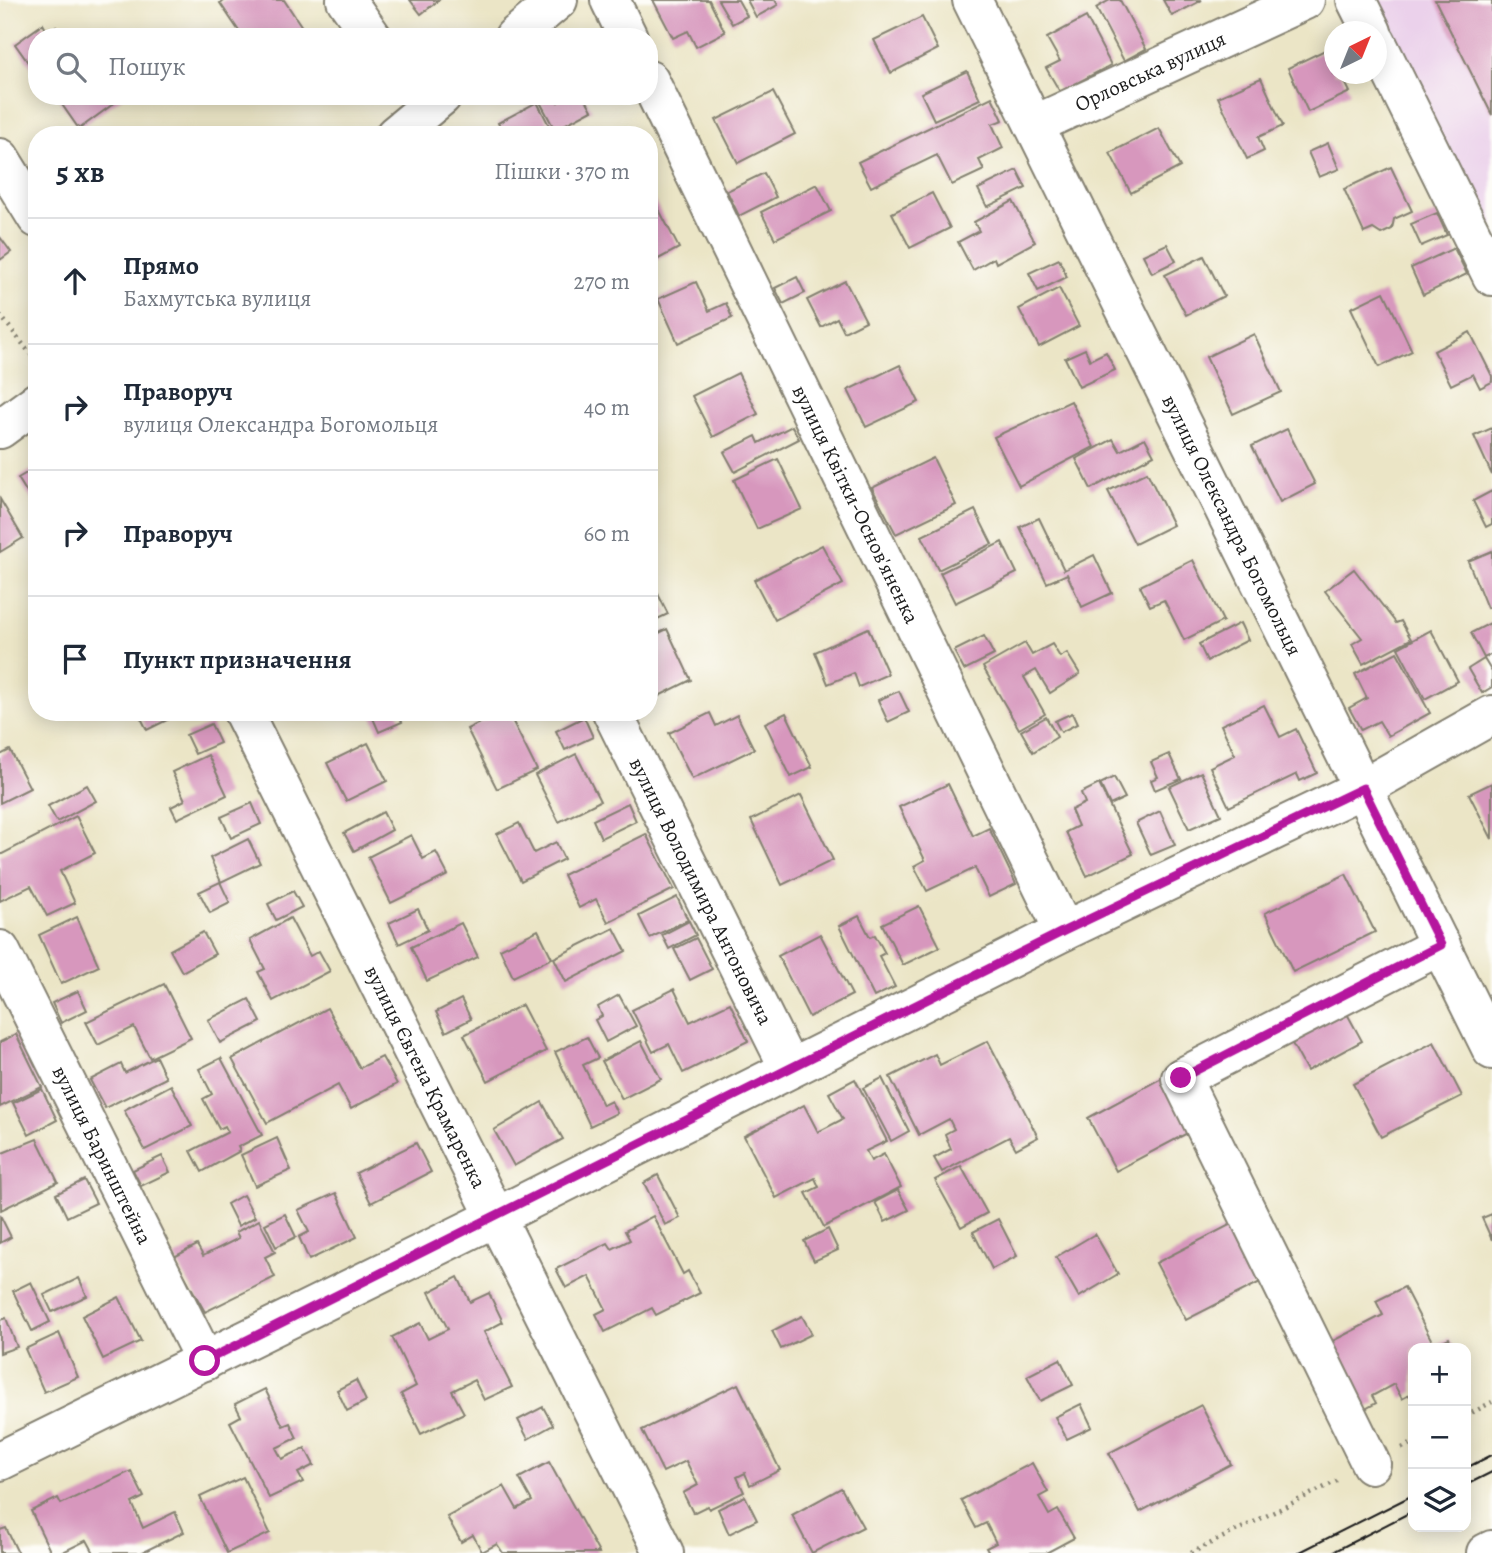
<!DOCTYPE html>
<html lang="uk">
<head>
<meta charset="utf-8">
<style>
	:root { --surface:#fff; --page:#f2f2f3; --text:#1f2937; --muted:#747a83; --line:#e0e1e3 }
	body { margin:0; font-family:Alegreya,serif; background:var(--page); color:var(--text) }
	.controls { position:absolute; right:21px; bottom:21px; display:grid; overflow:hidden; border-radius:14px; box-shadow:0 4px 18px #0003 }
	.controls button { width:63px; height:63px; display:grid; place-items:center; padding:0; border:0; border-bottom:2px solid var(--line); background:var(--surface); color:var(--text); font:35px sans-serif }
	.compass { position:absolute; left:1324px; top:21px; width:63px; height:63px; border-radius:50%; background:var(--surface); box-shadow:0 4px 18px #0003; rotate:43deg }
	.stop { position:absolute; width:21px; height:21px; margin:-16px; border:5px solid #b5179e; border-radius:50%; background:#fff }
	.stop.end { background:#b5179e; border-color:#fff; box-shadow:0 2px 7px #0008 }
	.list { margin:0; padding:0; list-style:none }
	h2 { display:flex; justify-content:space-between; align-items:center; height:91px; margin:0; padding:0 28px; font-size:30px }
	h2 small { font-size:23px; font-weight:400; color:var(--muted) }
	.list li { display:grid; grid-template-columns:46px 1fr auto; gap:21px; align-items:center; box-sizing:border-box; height:126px; padding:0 28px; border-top:2px solid var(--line) }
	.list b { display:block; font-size:26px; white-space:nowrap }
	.list p { margin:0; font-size:23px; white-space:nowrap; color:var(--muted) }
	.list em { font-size:23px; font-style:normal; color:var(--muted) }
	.icon { flex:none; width:38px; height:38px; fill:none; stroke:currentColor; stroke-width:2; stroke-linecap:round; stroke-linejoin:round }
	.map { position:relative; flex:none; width:1492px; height:1553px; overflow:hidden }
	.search { position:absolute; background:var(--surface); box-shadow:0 4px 18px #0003; left:28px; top:28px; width:630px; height:77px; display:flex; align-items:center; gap:18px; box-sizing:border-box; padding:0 24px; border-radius:28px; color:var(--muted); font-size:26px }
	.panel { position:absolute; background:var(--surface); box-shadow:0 4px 18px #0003; left:28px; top:126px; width:630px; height:595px; border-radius:28px }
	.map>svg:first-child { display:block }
</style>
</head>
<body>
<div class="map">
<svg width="1492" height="1553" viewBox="0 0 1492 1553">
	<rect width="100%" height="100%" fill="#fdfcf7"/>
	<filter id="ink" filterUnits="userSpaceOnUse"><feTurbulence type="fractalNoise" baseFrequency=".0143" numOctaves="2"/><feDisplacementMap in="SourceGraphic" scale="14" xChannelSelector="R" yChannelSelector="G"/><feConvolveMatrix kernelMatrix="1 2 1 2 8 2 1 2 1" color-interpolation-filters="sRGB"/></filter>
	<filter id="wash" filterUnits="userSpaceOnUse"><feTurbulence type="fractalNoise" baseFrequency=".00686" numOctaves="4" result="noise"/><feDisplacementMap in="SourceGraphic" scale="28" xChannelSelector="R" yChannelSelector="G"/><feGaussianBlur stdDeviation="1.57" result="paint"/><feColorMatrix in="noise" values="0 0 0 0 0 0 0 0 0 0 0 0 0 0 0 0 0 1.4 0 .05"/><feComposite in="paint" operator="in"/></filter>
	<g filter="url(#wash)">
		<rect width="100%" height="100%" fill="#ebe5c6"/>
		<path fill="#ebd1eb" d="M1366 0H1492V250Z"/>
		<g id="blocks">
			<g fill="#d797bd">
				<path d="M225 0H284L306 33 301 37H243L220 3Z"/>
				<path d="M410 0H439L421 14Z"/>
				<path d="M653 0H709L725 32 696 47 688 31 673 38Z"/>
				<path d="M718 0H738L747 16 732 24Z"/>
				<path d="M747 0H775L778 5 756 17Z"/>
				<path d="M1110 0H1120L1146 49 1124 61 1096 8Z"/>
				<path d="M1163 0H1202L1172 16Z"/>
				<path d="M1435 0H1492V115Z"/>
				<path d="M922 17 938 49 891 73 874 40Z"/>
				<path d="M1086 17 1111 65 1060 92 1046 68 1060 61 1047 38Z"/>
				<path d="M43 24 48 33 56 27 63 37H37V68L34 71 15 44Z"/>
				<path d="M1329 48 1334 60V74H1341L1350 92 1308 112 1288 68Z"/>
				<path d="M967 71 980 99 934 120 921 93Z"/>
				<path d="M1261 78 1283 126 1258 137 1264 151 1247 159 1218 97Z"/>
				<path d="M773 92 795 134 738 163 716 120Z"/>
				<path d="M56 96H124L79 129Z"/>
				<path d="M549 96H554L558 102 563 96H589L585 98 592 110 555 130 540 102Z"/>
				<path d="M992 97 1003 120 992 124 1003 148 979 160 984 170 952 185 937 155 871 187 858 162Z"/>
				<path d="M537 102 554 135H504L498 123Z"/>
				<path d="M1159 128 1180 167 1131 193 1110 153Z"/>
				<path d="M1328 143 1339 169 1319 177 1308 152Z"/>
				<path d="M1391 167 1412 211 1394 219 1392 229 1381 234 1373 229 1364 233 1344 189Z"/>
				<path d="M1017 170 1026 188 987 207 978 189Z"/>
				<path d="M764 173 776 197 739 216 727 191Z"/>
				<path d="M817 184 831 211 775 239 761 212Z"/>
				<path d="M932 193 950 228 910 248 892 213Z"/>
				<path d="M654 200 679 248 649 264V203Z"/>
				<path d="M1013 201 1035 242 996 263 994 258 973 270 958 242 979 231 974 222Z"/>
				<path d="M1437 213 1447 235 1421 246 1411 224Z"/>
				<path d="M0 237 11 252 0 260Z"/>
				<path d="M1167 244 1176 261 1152 273 1143 255Z"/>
				<path d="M1454 248 1467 274 1423 295 1411 268Z"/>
				<path d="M1204 256 1224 296 1186 315 1165 275Z"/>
				<path d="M1059 259 1067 277 1038 291 1029 273Z"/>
				<path d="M797 277 805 293 783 304 775 288Z"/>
				<path d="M845 281 866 321 844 332 837 318 821 327 807 300Z"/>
				<path d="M696 282 709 311 726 303 732 318 678 343 658 299Z"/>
				<path d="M1059 288 1079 326 1039 347 1019 309Z"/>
				<path d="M1384 292 1412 351 1379 367 1351 308Z"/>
				<path d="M1470 332 1492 376V382L1480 388 1473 374 1451 385 1434 351Z"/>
				<path d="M1254 334 1281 392 1233 414 1206 357Z"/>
				<path d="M1085 349 1090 360 1106 352 1115 370 1079 387 1065 358Z"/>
				<path d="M900 365 919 402 866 427 848 390Z"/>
				<path d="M738 373 758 414 713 437 692 396Z"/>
				<path d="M1071 401 1094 447 1019 486 994 437Z"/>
				<path d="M792 426 799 439 735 472 724 452 756 436 759 443Z"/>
				<path d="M1492 428V475L1474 436Z"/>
				<path d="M1287 429 1315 484 1280 502 1252 446Z"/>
				<path d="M1145 438 1154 455 1091 489 1076 459 1113 439 1120 451Z"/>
				<path d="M933 458 956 505 896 534 872 488Z"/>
				<path d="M778 459 802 509 757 529 734 480Z"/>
				<path d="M37 467V509L18 478Z"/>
				<path d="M1147 472 1173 525 1135 544 1108 491Z"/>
				<path d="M1492 491V524L1486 527 1473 501Z"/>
				<path d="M0 499 23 538 0 552Z"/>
				<path d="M975 510 992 544 938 570 922 536Z"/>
				<path d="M1039 518 1064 570 1094 555 1112 593 1082 607 1067 574 1047 583 1020 527Z"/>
				<path d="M1002 542 1017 573 955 603 940 573Z"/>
				<path d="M822 545 843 584 775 620 754 580Z"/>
				<path d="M1492 551V606L1487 608 1468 561Z"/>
				<path d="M1193 560 1223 621 1184 640 1164 600 1150 606 1140 586Z"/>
				<path d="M1354 569 1396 623 1401 621 1411 639 1363 664 1352 644 1362 638 1325 591Z"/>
				<path d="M649 576 668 614 649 623Z"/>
				<path d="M1240 623 1248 640 1207 661 1199 644Z"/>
				<path d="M1490 623 1492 654 1484 658 1471 633Z"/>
				<path d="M868 628 888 674 859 687 854 673 828 684 815 652Z"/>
				<path d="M667 629 691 680 651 700 649 638Z"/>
				<path d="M1431 630 1458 681 1425 699 1398 648Z"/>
				<path d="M984 636 994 655 964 670 954 651Z"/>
				<path d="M1025 643 1032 655 1052 644 1060 657 1067 653 1080 674 1050 693 1036 670 1024 677 1045 714 1019 729 983 667Z"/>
				<path d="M1397 652 1430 713 1388 736 1379 721 1361 730 1349 708 1367 698 1355 674Z"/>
				<path d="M1484 659 1492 672V687L1482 693 1468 669Z"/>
				<path d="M899 691 909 712 888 722 878 700Z"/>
				<path d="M1264 705 1280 737 1296 729 1317 773 1300 781 1297 774 1229 807 1210 767 1235 755 1221 725Z"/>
				<path d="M138 712H183L147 730Z"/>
				<path d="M381 712H398L402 722 379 732 372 716Z"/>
				<path d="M502 712H508L537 770 497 789 467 729Z"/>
				<path d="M710 713 716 726 737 715 754 749 692 779 669 733Z"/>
				<path d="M786 713 812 767 791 777 765 723Z"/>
				<path d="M1072 713 1077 724 1061 732 1055 721Z"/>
				<path d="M584 717 593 737 565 750 556 731Z"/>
				<path d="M1046 717 1057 737 1033 752 1021 731Z"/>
				<path d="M211 724 220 743 195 754 186 735Z"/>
				<path d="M368 743 387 781 346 801 327 763Z"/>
				<path d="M10 750 30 788 0 803V755Z"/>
				<path d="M576 754 600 801 559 822 535 775Z"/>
				<path d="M1169 754 1181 779 1155 790 1151 780 1158 777 1151 762Z"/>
				<path d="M208 755 227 795 177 819 171 807 185 800 172 772Z"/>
				<path d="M1201 772 1221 815 1189 829 1169 787Z"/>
				<path d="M1114 777 1125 798 1110 805 1100 784Z"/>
				<path d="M1492 783V839L1469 794Z"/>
				<path d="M948 784 973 836 989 828 1016 884 989 897 975 868 927 891 914 866 925 860 899 807Z"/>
				<path d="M1099 784 1133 854 1087 876 1066 832 1078 826 1071 810 1085 803 1081 793Z"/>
				<path d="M87 785 96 801 57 822 48 806Z"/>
				<path d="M801 795 833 860 782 885 751 820Z"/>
				<path d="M252 803 261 824 231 838 221 817Z"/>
				<path d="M628 803 636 821 601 838 593 820Z"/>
				<path d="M1160 811 1175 845 1151 855 1136 823Z"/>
				<path d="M383 812 392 830 354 851 344 833Z"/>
				<path d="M76 816 95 853 60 871 75 903 47 916 31 886 0 901V855Z"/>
				<path d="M519 823 534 853 556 842 564 859 521 881 497 834Z"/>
				<path d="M646 834 674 889 608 922 596 899 579 908 563 875Z"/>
				<path d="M411 835 423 859 436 852 448 875 391 903 368 857Z"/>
				<path d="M248 839 260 863 221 882 210 858Z"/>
				<path d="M1346 874 1375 932 1293 972 1265 913Z"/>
				<path d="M220 882 230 903 210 913 199 892Z"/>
				<path d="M293 891 302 907 276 920 268 904Z"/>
				<path d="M677 897 688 920 650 938 639 916Z"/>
				<path d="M919 906 940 947 903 965 882 924Z"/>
				<path d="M418 909 428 930 399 944 389 923Z"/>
				<path d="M859 916 870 937 875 935 885 953 879 956 895 987 874 997 839 926Z"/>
				<path d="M77 917 99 966 61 984 39 935Z"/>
				<path d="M290 918 310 956 319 951 330 971 273 1001 258 972 265 969 250 940Z"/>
				<path d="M689 921 696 935 669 949 662 935Z"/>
				<path d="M461 923 478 957 427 981 411 947Z"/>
				<path d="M614 928 626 951 566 982 554 958Z"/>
				<path d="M538 930 552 958 513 977 500 949Z"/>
				<path d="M203 932 215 954 182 972 170 950Z"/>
				<path d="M820 934 852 995 809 1017 778 956Z"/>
				<path d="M696 938 712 969 690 980 674 949Z"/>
				<path d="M164 984 191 1038 150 1058 134 1027 98 1045 86 1022Z"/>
				<path d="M674 989 690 1022 730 1003 748 1041 683 1073 669 1044 653 1052 632 1010Z"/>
				<path d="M78 991 87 1010 61 1023 52 1003Z"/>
				<path d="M619 995 636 1026 606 1042 595 1020 602 1016 598 1007Z"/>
				<path d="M249 999 261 1022 220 1043 208 1020Z"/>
				<path d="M461 999 471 1019 446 1032 436 1012Z"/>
				<path d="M522 1005 546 1051 488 1081 464 1035Z"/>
				<path d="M327 1008 360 1068 382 1057 397 1084 351 1109 338 1085 267 1123 232 1059Z"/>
				<path d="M1345 1010 1362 1041 1307 1071 1290 1040Z"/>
				<path d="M16 1034 42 1087 0 1107V1042Z"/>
				<path d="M587 1037 598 1058 583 1065 603 1105 611 1101 617 1113 590 1126 555 1052Z"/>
				<path d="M641 1041 661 1079 622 1099 602 1061Z"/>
				<path d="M988 1041 1038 1137 1016 1149 1009 1137 942 1172 934 1158 951 1149 945 1134 954 1129 949 1119 919 1135 890 1077 935 1054 940 1065Z"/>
				<path d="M1434 1042 1462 1096 1381 1137 1353 1084Z"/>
				<path d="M156 1057 166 1078 105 1108 90 1080 121 1064 125 1073Z"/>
				<path d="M221 1058 262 1135 238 1147 240 1151 202 1172 191 1151 228 1132 225 1126 219 1129 203 1099 212 1094 199 1069Z"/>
				<path d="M1169 1074 1197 1128 1116 1171 1088 1118Z"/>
				<path d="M882 1078 909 1131 891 1141 863 1088Z"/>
				<path d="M855 1079 887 1141 866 1151 871 1161 884 1154 901 1187 824 1227 806 1193 819 1187 815 1178 776 1198 744 1136 804 1105 818 1132 843 1119 829 1093Z"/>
				<path d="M171 1085 192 1126 145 1150 124 1110Z"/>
				<path d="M42 1089 57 1120 29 1135 13 1103Z"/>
				<path d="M542 1102 563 1139 514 1166 494 1130Z"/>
				<path d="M277 1138 291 1170 255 1186 241 1155Z"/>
				<path d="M37 1139 58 1182 1 1210 0 1154Z"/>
				<path d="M416 1143 431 1172 371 1203 356 1173Z"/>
				<path d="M162 1156 170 1172 141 1186 133 1170Z"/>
				<path d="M961 1166 987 1213 961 1227 935 1180Z"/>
				<path d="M658 1175 680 1218 665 1225 644 1183Z"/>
				<path d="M84 1180 96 1203 67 1217 56 1194Z"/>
				<path d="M898 1190 909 1210 885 1222 875 1202Z"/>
				<path d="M336 1193 357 1237 309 1260 299 1237 309 1232 298 1210Z"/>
				<path d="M243 1195 255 1217 238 1226 227 1204Z"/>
				<path d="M285 1214 296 1237 276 1247 265 1224Z"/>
				<path d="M1492 1214V1240L1482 1218Z"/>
				<path d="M0 1215 11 1237 0 1243Z"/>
				<path d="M653 1216 683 1274 688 1271 700 1293 656 1315 652 1308 605 1332 596 1314 606 1309 589 1276 566 1288 556 1269 608 1243 612 1249 630 1240 625 1231Z"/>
				<path d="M1243 1218 1274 1275 1186 1320 1156 1263Z"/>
				<path d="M998 1219 1017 1256 992 1269 973 1232Z"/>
				<path d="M259 1220 275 1252 265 1257 275 1277 205 1312 174 1257 197 1245 203 1256 239 1238 236 1232Z"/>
				<path d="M828 1229 838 1250 814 1261 804 1241Z"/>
				<path d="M1095 1234 1118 1274 1079 1297 1056 1257Z"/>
				<path d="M458 1277 470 1302 489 1293 503 1322 484 1332 512 1387 484 1400 474 1380 452 1391 464 1413 421 1434 401 1394 416 1386 392 1337 420 1323 428 1339 448 1329 429 1292Z"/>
				<path d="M79 1278 87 1296 52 1312 44 1295Z"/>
				<path d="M31 1282 50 1322 32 1331 13 1291Z"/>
				<path d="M1404 1287 1434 1345 1449 1338 1454 1348H1413V1393L1402 1399 1394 1384 1372 1396 1376 1403 1358 1413 1323 1346 1383 1315 1376 1301Z"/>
				<path d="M119 1297 141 1341 103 1359 82 1316Z"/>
				<path d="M802 1316 812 1334 781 1349 772 1331Z"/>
				<path d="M6 1318 17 1347 0 1353V1320Z"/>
				<path d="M59 1333 78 1377 44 1392 25 1349Z"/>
				<path d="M1060 1359 1073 1385 1040 1401 1027 1376Z"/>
				<path d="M356 1380 366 1401 347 1411 337 1390Z"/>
				<path d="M738 1384 780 1470 750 1485 745 1473 737 1477 744 1492 709 1509 707 1506 693 1513 683 1493 698 1485 686 1461 663 1472 642 1430Z"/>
				<path d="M265 1389 283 1426 290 1423 297 1438 276 1448 282 1459 305 1448 314 1465 298 1473 303 1482 269 1498 230 1422 241 1416 235 1404Z"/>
				<path d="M1081 1404 1092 1427 1067 1439 1055 1417Z"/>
				<path d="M1201 1405 1231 1464 1140 1512 1109 1453Z"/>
				<path d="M543 1407 553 1425 528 1439 518 1420Z"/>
				<path d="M549 1462 599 1553H503L497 1544 482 1552 473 1535 461 1542 447 1517 504 1486 517 1509 532 1501 519 1478Z"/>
				<path d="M1032 1463 1048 1492 1039 1497 1049 1515 1058 1510 1074 1538 1046 1553H989L986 1548 996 1543 986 1523 976 1528 961 1500Z"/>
				<path d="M131 1471 144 1497 132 1503 143 1528 175 1512 184 1532 141 1553H94L87 1540 61 1553H51L31 1511 58 1498 61 1504Z"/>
				<path d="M243 1477 270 1533 227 1553 200 1497Z"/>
				<path d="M841 1488 863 1527 812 1553 792 1515Z"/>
				<path d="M745 1496 757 1520 729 1534 718 1509Z"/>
				<path d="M6 1528 18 1553H0V1530Z"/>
			</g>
		</g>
	</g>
	<g filter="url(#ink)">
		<use href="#blocks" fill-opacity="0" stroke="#848071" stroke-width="2"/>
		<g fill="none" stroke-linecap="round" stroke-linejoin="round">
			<g stroke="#848071" stroke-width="42">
				<g id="minor">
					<path d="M346 0 372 37"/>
					<path d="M610 0 628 37"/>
					<path id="s1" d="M972 0 1492 1050"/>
					<path d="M1356 0 1372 32"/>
					<path d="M514 37 558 0"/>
					<path d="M1376 41 1492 276"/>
					<path id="s2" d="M649 80 1064 931"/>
					<path id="s3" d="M1034 125 1305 0"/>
					<path d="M395 135 442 96"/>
					<path d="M0 158 37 218"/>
					<path d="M0 429 37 402"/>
					<path id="s4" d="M243 712 664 1553"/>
					<path id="s5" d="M612 712 789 1068"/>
					<path id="s6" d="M0 950 205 1361"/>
					<path d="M0 1461 498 1216 1064 931 1363 788 1492 715"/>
					<path d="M1371 1464 1181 1078 1441 945"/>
				</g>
			</g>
			<g stroke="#848071" stroke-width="42">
				<path id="major" d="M1486 1553 1492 1550"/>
			</g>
			<g stroke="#848071" stroke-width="4.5" stroke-dasharray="2 5" stroke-linecap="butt">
				<path d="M0 315 37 362"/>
				<path d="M1466 1416 1492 1402"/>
				<path d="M1402 1448 1413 1443"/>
				<path d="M1191 1553 1341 1479"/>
			</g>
			<use href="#minor" stroke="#fff" stroke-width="38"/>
			<use href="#major" stroke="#fff" stroke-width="38"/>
			<g stroke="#1c1c1c" stroke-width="2">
				<path d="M1466 1468 1492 1455"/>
				<path d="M1466 1485 1492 1472"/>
				<path d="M1298 1553 1413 1495"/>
				<path d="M1331 1553 1413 1511"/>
			</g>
		</g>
	</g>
	<g fill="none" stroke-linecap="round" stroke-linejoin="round" filter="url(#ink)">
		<path stroke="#b5179e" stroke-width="9" d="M205 1361 1064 931 1363 788 1441 945 1181 1078"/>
	</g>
	<g text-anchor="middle" stroke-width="7" stroke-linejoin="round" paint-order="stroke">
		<g font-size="21" fill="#1c1c1c" stroke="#fdfcf7">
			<text dy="7" stroke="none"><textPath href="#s3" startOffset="128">Орловська вулиця</textPath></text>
			<text dy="7" stroke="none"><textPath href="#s2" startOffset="472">вулиця Квітки-Основ'яненка</textPath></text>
			<text dy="7" stroke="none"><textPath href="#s1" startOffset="586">вулиця Олександра Богомольця</textPath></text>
			<text dy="7" stroke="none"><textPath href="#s5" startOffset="200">вулиця Володимира Антоновича</textPath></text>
			<text dy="7" stroke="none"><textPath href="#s4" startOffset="408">вулиця Євгена Крамаренка</textPath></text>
			<text dy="7" stroke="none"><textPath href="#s6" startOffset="229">вулиця Баринштейна</textPath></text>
		</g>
	</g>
</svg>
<div class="controls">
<button>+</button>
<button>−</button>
<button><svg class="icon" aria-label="layers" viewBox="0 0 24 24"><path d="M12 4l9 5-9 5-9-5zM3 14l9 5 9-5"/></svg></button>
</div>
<svg class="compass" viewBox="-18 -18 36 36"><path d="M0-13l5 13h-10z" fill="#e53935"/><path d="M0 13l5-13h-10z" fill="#747a83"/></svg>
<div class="stop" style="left:205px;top:1361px"></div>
<div class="stop end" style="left:1181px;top:1078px"></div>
<div class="search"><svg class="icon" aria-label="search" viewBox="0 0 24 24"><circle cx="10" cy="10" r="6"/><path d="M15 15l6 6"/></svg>Пошук</div>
<section class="panel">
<h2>5 хв<small>Пішки · 370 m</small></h2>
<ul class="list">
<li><svg class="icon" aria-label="ahead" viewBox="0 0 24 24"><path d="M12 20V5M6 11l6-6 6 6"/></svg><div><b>Прямо</b><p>Бахмутська вулиця</p></div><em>270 m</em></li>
<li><svg class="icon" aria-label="right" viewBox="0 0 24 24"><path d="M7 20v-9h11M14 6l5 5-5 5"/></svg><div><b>Праворуч</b><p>вулиця Олександра Богомольця</p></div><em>40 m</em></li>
<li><svg class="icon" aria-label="right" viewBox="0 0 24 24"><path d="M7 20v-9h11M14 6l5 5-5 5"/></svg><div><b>Праворуч</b></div><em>60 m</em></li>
<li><svg class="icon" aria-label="arrive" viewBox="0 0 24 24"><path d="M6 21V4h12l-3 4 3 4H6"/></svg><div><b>Пункт призначення</b></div></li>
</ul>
</section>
</div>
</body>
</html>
